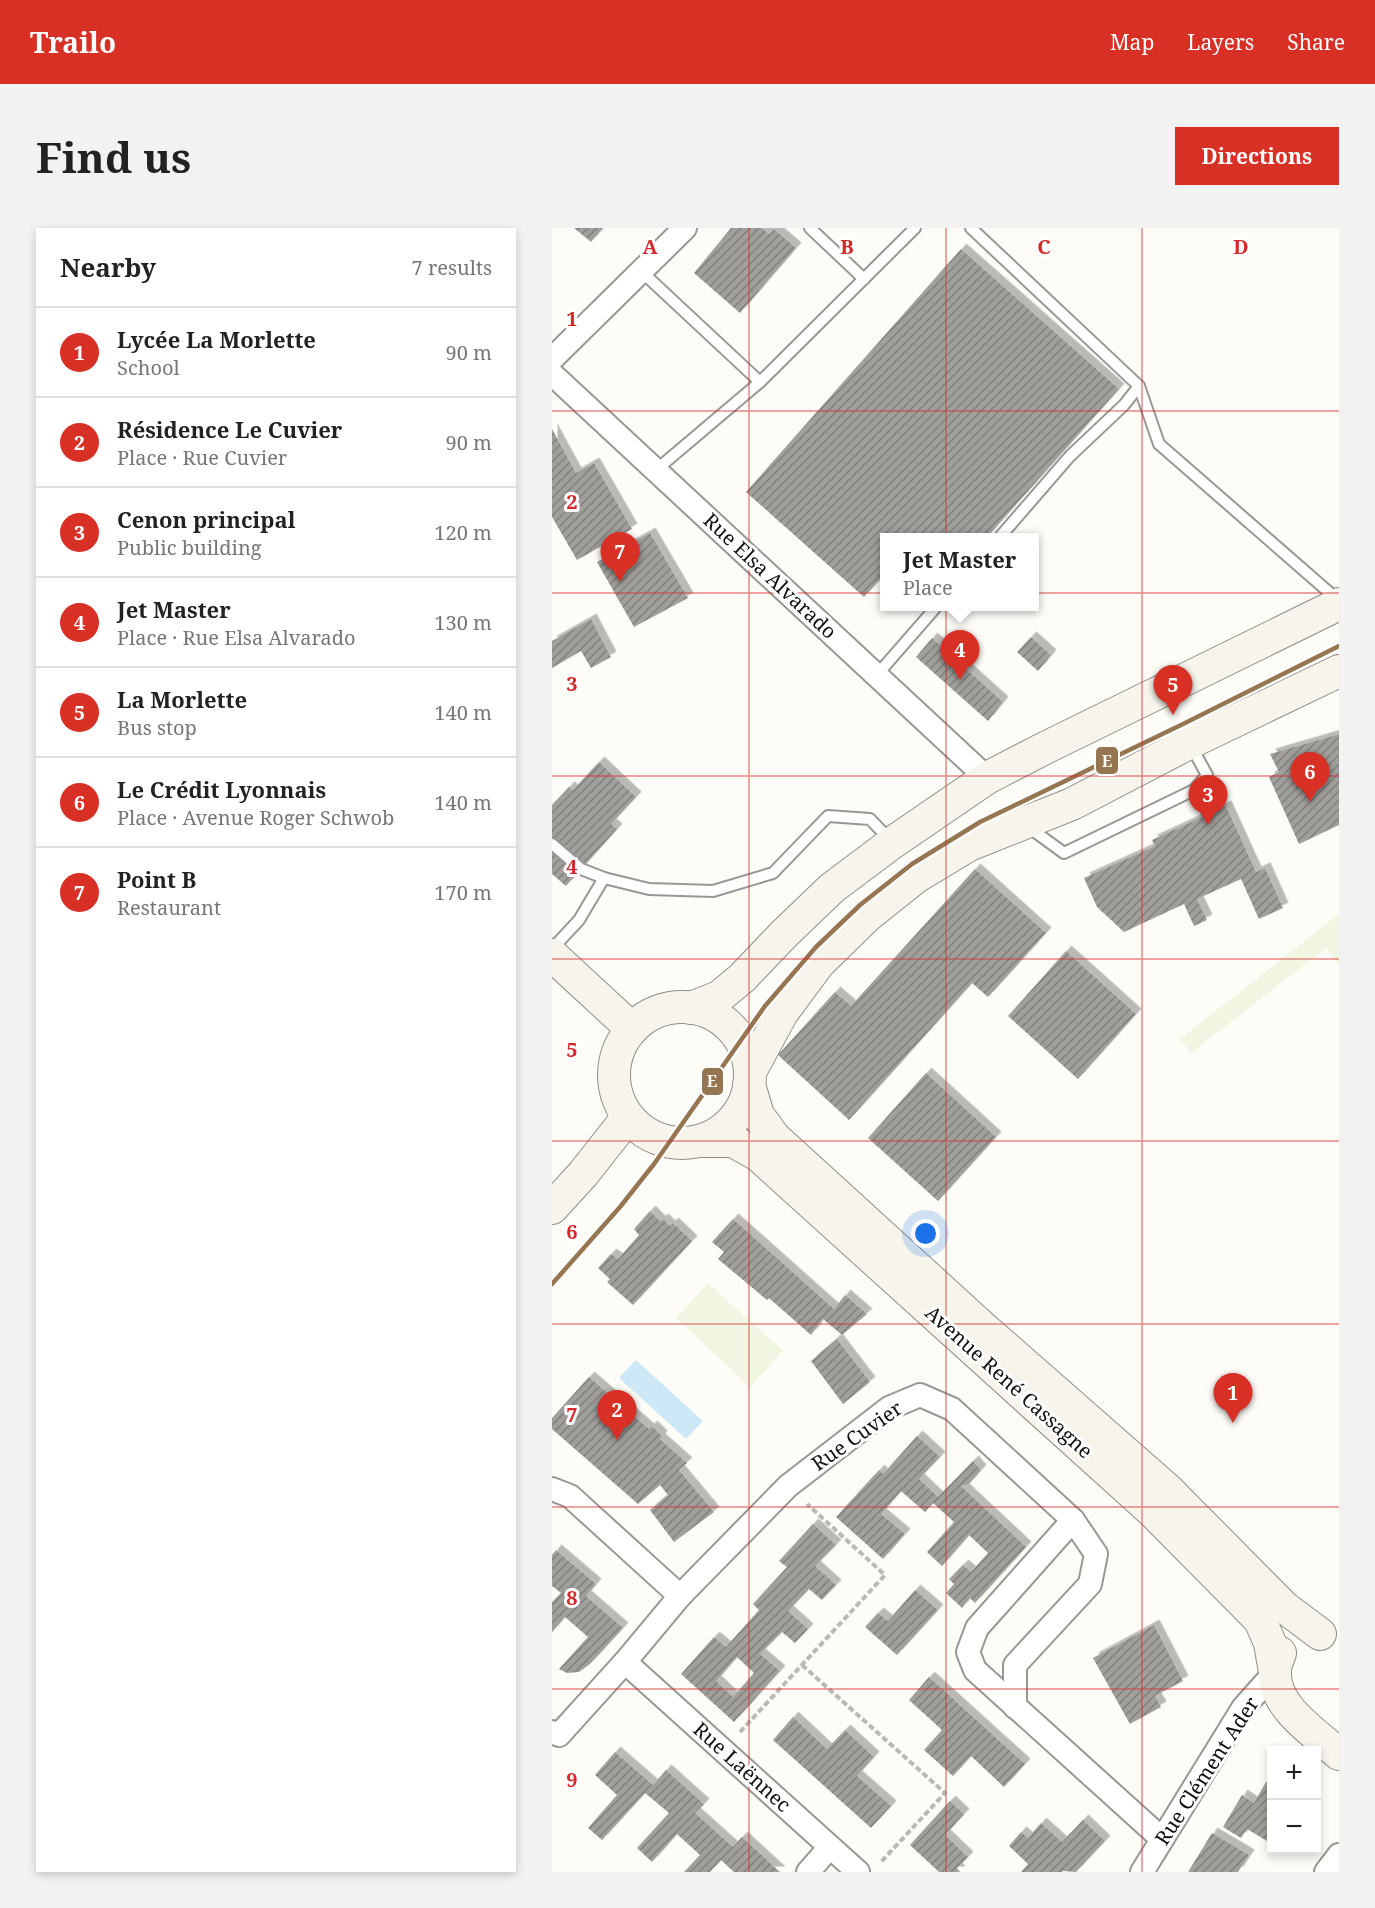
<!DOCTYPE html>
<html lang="en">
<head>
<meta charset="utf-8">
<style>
	:root { --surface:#fff; --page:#f2f2f2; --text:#222; --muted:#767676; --line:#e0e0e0; --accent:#d93025 }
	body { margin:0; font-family:"Noto Serif",serif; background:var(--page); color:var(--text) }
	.controls { position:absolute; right:18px; bottom:18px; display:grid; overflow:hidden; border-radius:0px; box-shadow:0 3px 9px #0003 }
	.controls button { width:54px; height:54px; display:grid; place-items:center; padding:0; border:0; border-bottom:2px solid var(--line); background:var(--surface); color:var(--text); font:30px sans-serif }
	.you { position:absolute; left:374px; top:1006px; width:21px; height:21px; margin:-15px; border:4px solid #fff; border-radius:50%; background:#1a73e8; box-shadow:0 0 0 9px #1a73e833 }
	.badge { display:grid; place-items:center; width:39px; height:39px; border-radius:50%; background:var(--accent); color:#fff; font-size:20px; font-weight:700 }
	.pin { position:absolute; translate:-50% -50px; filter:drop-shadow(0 2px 3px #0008) }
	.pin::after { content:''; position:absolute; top:32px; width:21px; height:18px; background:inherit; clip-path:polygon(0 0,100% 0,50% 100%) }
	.popup { position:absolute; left:328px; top:305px; width:159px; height:78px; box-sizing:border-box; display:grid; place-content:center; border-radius:0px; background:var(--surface); filter:drop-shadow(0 2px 4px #0005); font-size:20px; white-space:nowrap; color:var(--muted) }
	.popup b { font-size:22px; color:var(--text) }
	.popup::after { content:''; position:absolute; left:50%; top:100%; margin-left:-12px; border:12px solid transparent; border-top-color:var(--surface) }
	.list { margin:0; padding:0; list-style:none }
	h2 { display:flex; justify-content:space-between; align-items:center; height:78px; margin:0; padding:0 24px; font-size:26px }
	h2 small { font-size:20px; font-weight:400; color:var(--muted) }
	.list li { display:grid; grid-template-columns:39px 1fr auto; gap:18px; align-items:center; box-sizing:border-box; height:90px; padding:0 24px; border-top:2px solid var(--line) }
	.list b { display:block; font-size:22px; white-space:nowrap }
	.list p { margin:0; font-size:20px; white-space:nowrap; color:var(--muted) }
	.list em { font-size:20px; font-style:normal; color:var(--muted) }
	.map { position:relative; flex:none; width:787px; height:1644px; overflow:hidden; border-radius:0px }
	header { display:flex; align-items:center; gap:36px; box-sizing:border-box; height:84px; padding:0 30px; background:var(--accent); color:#fff }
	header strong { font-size:28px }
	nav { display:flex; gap:33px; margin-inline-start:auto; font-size:21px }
	.intro { display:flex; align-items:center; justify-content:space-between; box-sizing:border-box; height:144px; padding:0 36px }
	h1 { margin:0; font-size:42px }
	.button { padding:15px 27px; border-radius:0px; background:var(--accent); color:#fff; font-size:21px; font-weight:700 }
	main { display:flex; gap:36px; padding:0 36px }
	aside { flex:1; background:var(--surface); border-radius:0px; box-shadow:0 3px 9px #0003 }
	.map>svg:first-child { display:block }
</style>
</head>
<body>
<header>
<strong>Trailo</strong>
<nav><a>Map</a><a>Layers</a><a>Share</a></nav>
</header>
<div class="intro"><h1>Find us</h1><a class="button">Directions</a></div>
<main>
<aside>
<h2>Nearby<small>7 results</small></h2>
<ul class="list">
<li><span class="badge">1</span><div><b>Lycée La Morlette</b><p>School</p></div><em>90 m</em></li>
<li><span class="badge">2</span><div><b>Résidence Le Cuvier</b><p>Place · Rue Cuvier</p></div><em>90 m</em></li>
<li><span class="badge">3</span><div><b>Cenon principal</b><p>Public building</p></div><em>120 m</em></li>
<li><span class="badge">4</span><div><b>Jet Master</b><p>Place · Rue Elsa Alvarado</p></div><em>130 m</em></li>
<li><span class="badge">5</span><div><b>La Morlette</b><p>Bus stop</p></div><em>140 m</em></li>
<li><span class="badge">6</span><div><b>Le Crédit Lyonnais</b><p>Place · Avenue Roger Schwob</p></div><em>140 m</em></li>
<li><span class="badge">7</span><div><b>Point B</b><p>Restaurant</p></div><em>170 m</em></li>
</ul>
</aside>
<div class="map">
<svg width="787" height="1644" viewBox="0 0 787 1644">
	<defs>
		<pattern id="building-hatch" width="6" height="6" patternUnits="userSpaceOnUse" patternTransform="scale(1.5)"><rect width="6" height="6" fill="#a19f9c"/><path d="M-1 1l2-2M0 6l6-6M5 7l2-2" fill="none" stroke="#82807e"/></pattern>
		<filter id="shadow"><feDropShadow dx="5.5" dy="-5.5" stdDeviation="0" flood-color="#0004"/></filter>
	</defs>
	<rect width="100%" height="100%" fill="#fdfcf7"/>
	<g fill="#f0f6e1">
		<path d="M787 686V736L774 720 639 825 628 811Z"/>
		<path d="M156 1055 231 1123 198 1159 124 1090Z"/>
	</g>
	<path fill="#cde8f7" d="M84 1132 151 1193 134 1211 67 1150Z"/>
	<g fill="url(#building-hatch)" fill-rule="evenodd" filter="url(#shadow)">
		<path d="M22 0H51L39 14Z"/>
		<path d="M179 0H210L217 6 222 1 244 20 188 85 142 45Z"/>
		<path d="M409 21 567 161 435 309H371L368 307 366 309H333V346L312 369 194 264Z"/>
		<path d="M0 201 24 245 42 235 80 301 25 332 0 289Z"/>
		<path d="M98 305 136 370 82 399 45 334Z"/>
		<path d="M39 391 59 429 39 440 29 423 0 440V413Z"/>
		<path d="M479 409 499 427 486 443 465 424Z"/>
		<path d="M380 410 451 474 436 493 364 429Z"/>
		<path d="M787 506V597L747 616 717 549 727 544 718 526Z"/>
		<path d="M47 534 84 569 59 596 65 601 14 658 0 646V577L17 559 21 562Z"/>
		<path d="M674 578 704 644 713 640 731 680 707 691 689 651 645 671 655 692 642 698 632 676 572 704 545 679 532 650 603 618 600 612 650 589 648 585 656 582 658 586Z"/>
		<path d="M423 641 494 705 436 769 420 755 297 892 226 827 283 764 299 778Z"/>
		<path d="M514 723 584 786 526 851 456 788Z"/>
		<path d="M374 845 444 909 386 973 316 910Z"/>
		<path d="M98 983 108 993 111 991 118 998 121 995 140 1013 81 1077 55 1054 58 1051 46 1040 59 1026 66 1031 87 1007 82 1001Z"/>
		<path d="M181 991 282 1081 293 1067 315 1086 290 1107 271 1091 259 1107 217 1070 215 1072 166 1031 172 1024 160 1014Z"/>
		<path d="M285 1111 318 1154 291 1176 259 1133Z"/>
		<path d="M37 1149 97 1201 100 1198 110 1208 108 1211 135 1235 127 1242 162 1284 122 1314 98 1282 116 1267 108 1257 86 1276 0 1201V1190Z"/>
		<path d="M365 1208 388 1229 367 1251 386 1269 421 1233 429 1242 417 1256 409 1258 474 1319 423 1375 418 1370 410 1380 394 1365 402 1356 397 1351 411 1337 419 1344 436 1325 417 1307 390 1338 375 1324 402 1294 381 1275 373 1284 349 1263 329 1286 353 1306 331 1331 284 1289 327 1242 331 1246Z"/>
		<path d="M261 1296 284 1317 263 1338 284 1357 270 1372 257 1361 236 1383 256 1401 243 1415 230 1404 208 1426 228 1443 182 1494 129 1446 162 1409 174 1419 207 1382 201 1376 235 1339 227 1333ZM185 1429 202 1445 181 1469 164 1453Z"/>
		<path d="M4 1322 44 1356 34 1368 71 1400 38 1436 27 1444 15 1445 7 1441 36 1409 13 1389 0 1404V1374L9 1365 0 1358V1327Z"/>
		<path d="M363 1362 386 1382 345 1427 313 1399 326 1385 336 1393Z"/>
		<path d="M602 1397 631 1453 603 1468 609 1479 578 1496 541 1430Z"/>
		<path d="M377 1449 473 1536 452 1559 419 1528 401 1548 372 1522 390 1502 357 1472Z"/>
		<path d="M241 1489 275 1521 293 1502 322 1529 305 1548 339 1578 319 1600 221 1512Z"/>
		<path d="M63 1524 101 1557 114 1542 152 1576 143 1585 181 1619 190 1609 228 1644H182L169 1632 158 1644H132L148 1627 125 1606 100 1634 85 1620 117 1585 93 1565 50 1612 36 1600 65 1567 43 1547Z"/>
		<path d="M714 1554 720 1558V1606L715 1613 695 1601 689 1610 671 1599 690 1567 702 1575Z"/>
		<path d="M398 1573 412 1586 393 1607 416 1629 405 1640 408 1644H387L358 1617Z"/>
		<path d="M531 1592 553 1613 524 1644 511 1643 510 1644H469L476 1636 457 1618 469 1604 476 1610 489 1595 510 1614Z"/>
		<path d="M660 1605 697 1627 686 1644H636Z"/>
	</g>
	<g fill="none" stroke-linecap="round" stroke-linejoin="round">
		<g stroke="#979795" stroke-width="14">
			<g id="lane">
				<path d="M258 0 312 51"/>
				<path d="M419 0 587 158 607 216 779 366 784 374"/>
				<path d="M89 43 208 154"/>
				<path d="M104 242 208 154 363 0"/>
				<path d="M447 310 518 228 572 177 587 158"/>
				<path d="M324 448 385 378"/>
				<path d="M475 598 512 625 642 562 655 547 639 518"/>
				<path d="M0 616 29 641 52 650 97 661 161 663 221 645 276 588 318 591 338 612"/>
				<path d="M0 721 27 692 52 650"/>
			</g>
		</g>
		<g stroke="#979795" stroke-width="26">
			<g id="street">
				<path d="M0 131 133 0"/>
				<path d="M0 146 435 550"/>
				<path d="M0 1261 18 1268 128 1368"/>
				<path d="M521 1292 425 1400 416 1424 423 1442 610 1611"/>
				<path d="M73 1434 306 1644"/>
				<path d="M0 1504 7 1507 73 1434 128 1368 236 1258 337 1180 368 1167 400 1181 521 1292 544 1326 538 1356 463 1437V1479"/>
				<path d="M256 1644 278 1619"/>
				<path d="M590 1644 691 1480 723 1444"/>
				<path d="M774 1644 787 1627"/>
			</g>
		</g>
		<g stroke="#8e8d8b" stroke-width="34">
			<g id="secondary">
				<path d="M0 727 80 801"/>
				<circle cx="130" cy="847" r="68"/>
				<path d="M139 780 167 769 190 750 232 706 280 660 340 615 435 550 493 520 787 376"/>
				<path d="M198 844 230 785 267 735 314 689 364 649 417 617 520 576 637 515 787 443"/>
				<path d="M197 857 206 887 222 909 428 1097 615 1261 732 1379 768 1406"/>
				<path d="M148 913H181L206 927 602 1285 708 1392 718 1415 723 1444"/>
				<path d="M0 980 31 946 76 889"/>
				<path d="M728 1425C726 1431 723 1437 723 1443 720 1478 764 1506 787 1526"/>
			</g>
		</g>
		<g stroke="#b9b9b8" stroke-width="4" stroke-dasharray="6 3" stroke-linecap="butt">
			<path d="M250 1437 393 1565 328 1635"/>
			<path d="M188 1504 333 1347 255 1276"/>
		</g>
		<use href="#lane" stroke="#fffffe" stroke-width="10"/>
		<use href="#street" stroke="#fffffe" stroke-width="22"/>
		<use href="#secondary" stroke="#f6f4eb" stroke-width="32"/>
		<g stroke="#fff" stroke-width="9">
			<path id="tram-1" d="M0 1056 68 979 102 936 213 778 264 719 308 677 360 636 428 594 629 497 787 418"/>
		</g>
		<use href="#tram-1" stroke="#967651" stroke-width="4.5"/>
	</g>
	<path fill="none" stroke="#d62828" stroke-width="1.5" stroke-opacity="0.55" d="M197 0V1644M394 0V1644M590 0V1644M0 183H787M0 365H787M0 548H787M0 731H787M0 913H787M0 1096H787M0 1279H787M0 1461H787"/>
	<g text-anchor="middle" stroke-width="6" stroke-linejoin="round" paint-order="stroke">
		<g font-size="20" fill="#111" stroke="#fff">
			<text transform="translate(218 348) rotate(43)" y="7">Rue Elsa Alvarado</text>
			<text transform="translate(457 1154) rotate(42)" y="7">Avenue René Cassagne</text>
			<text transform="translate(305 1208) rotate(-35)" y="7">Rue Cuvier</text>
			<text transform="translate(190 1539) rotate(42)" y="7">Rue Laënnec</text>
			<text transform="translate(655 1543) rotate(-57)" y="7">Rue Clément Ader</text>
		</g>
	</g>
	<g font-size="20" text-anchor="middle" font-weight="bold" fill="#d62828" stroke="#fff" stroke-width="6" stroke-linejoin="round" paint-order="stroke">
		<text x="98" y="26">A</text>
		<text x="295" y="26">B</text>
		<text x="492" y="26">C</text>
		<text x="689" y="26">D</text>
		<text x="20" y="98">1</text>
		<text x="20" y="281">2</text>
		<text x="20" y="463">3</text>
		<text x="20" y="646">4</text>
		<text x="20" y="829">5</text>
		<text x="20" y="1011">6</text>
		<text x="20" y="1194">7</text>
		<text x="20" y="1377">8</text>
		<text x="20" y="1559">9</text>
	</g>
	<g stroke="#fff" stroke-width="2">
		<rect x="543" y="518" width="24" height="29" rx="6" fill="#967651"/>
		<rect x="149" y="839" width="23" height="29" rx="6" fill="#967651"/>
	</g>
	<g font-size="16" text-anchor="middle" font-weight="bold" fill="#fff">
		<text x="555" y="539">E</text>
		<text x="160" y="859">E</text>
	</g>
</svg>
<div class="controls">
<button>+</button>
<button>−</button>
</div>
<div class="you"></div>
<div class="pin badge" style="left:681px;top:1195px">1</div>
<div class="pin badge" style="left:65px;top:1212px">2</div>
<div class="pin badge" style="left:656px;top:597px">3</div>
<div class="pin badge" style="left:408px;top:452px">4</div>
<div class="popup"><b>Jet Master</b>Place</div>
<div class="pin badge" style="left:621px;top:487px">5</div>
<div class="pin badge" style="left:758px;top:574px">6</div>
<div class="pin badge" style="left:68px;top:354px">7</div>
</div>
</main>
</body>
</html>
